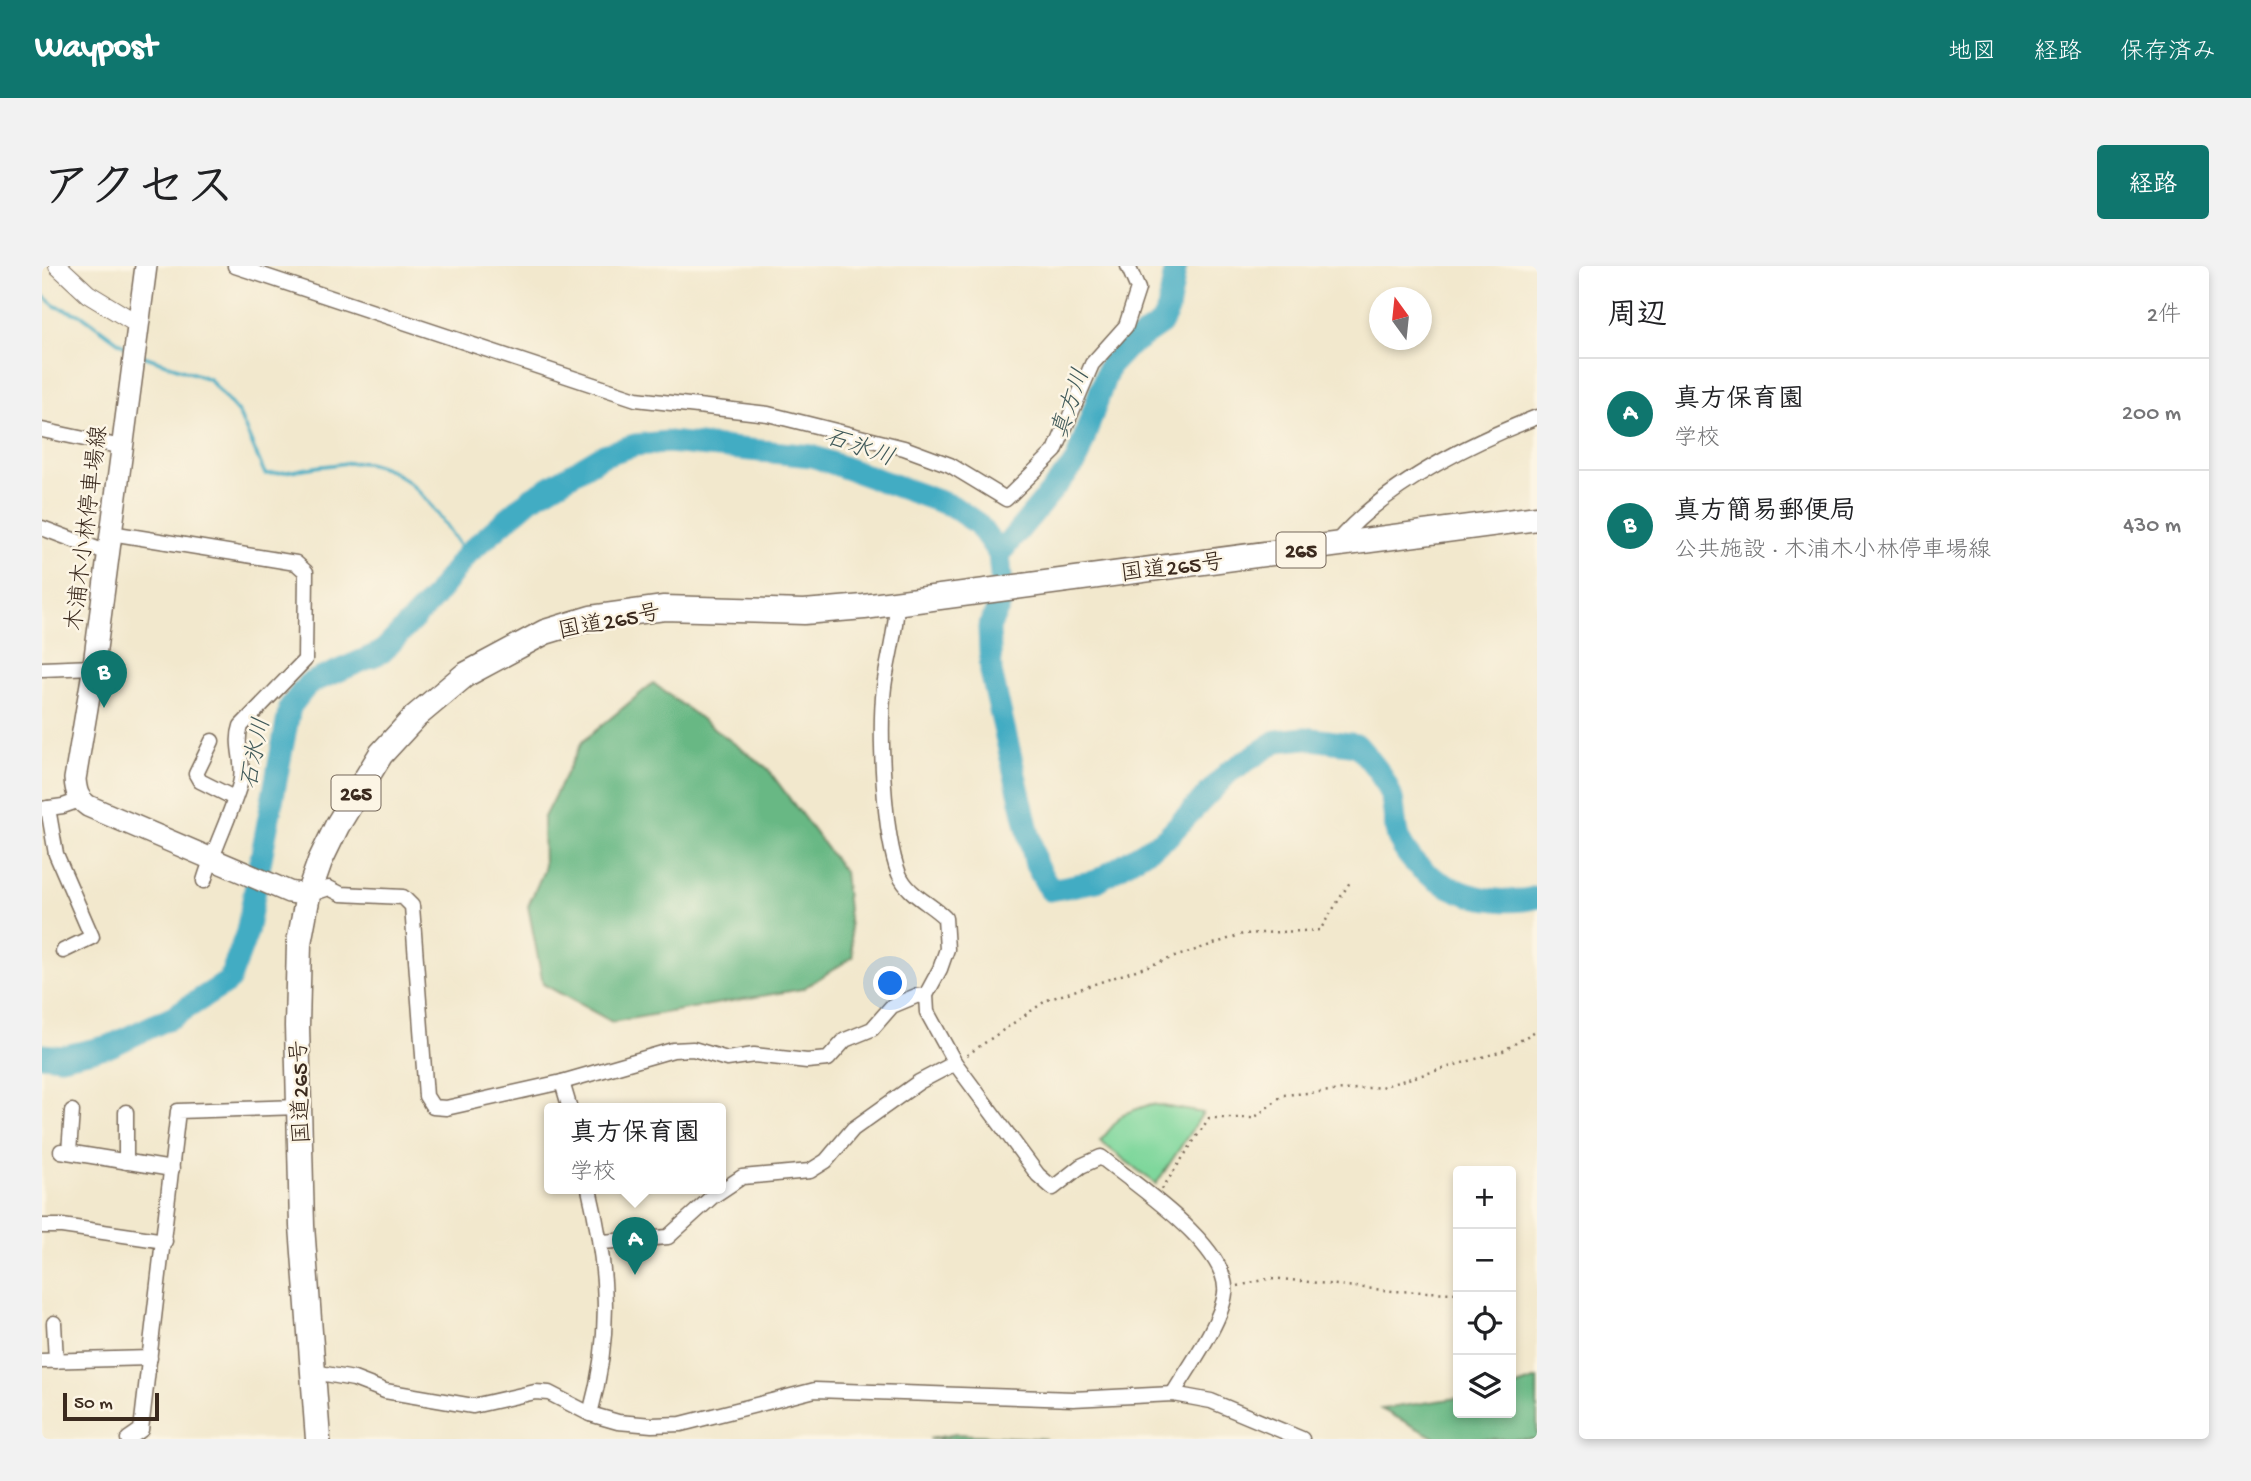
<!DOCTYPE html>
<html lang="ja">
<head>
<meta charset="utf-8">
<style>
	:root { --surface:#fff; --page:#f2f2f2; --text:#202124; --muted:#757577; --line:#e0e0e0; --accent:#0f766e }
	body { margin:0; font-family:"Gochi Hand","Klee One",sans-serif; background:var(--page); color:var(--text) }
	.controls { position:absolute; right:21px; bottom:21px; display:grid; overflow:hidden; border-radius:7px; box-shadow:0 4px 10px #0003 }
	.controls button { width:63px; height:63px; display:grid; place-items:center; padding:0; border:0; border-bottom:2px solid var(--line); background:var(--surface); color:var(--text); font:35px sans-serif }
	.compass { position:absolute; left:1327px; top:21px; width:63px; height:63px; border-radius:50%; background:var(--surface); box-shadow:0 4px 10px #0003; rotate:345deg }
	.scale { position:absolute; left:21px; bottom:18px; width:96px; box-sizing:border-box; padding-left:7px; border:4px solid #3b2a1e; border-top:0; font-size:19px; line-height:24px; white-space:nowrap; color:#3b2a1e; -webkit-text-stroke:5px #fcf5e5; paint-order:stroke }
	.you { position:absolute; left:849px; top:718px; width:24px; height:24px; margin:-18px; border:5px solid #fff; border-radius:50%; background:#1a73e8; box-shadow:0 0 0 10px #1a73e833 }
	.badge { display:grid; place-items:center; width:46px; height:46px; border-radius:50%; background:var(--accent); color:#fff; font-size:23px; font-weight:700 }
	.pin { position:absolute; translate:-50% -58px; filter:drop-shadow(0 2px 4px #0008) }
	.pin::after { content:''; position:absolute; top:37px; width:24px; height:21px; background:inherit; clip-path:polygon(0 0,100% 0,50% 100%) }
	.popup { position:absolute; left:502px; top:837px; width:182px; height:91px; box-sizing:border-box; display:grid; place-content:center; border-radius:7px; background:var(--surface); filter:drop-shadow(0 2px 5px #0005); font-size:23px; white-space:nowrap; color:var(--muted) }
	.popup b { font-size:26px; color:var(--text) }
	.popup::after { content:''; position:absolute; left:50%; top:100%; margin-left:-14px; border:14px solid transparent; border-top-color:var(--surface) }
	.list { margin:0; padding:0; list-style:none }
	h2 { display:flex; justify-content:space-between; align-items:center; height:91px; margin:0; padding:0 28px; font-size:30px }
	h2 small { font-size:23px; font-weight:400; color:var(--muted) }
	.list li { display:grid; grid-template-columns:46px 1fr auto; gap:21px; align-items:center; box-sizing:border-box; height:112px; padding:0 28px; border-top:2px solid var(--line) }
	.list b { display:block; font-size:26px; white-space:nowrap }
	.list p { margin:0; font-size:23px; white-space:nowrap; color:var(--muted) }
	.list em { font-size:23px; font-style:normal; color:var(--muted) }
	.icon { flex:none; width:38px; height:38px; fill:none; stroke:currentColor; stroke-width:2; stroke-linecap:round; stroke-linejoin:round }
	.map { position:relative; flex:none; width:1495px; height:1173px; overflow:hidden; border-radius:7px }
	header { display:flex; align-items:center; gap:42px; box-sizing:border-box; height:98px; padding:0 35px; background:var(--accent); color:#fff }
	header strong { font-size:33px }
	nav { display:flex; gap:38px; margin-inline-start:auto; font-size:24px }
	.intro { display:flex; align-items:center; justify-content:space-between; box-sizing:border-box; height:168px; padding:0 42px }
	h1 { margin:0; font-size:49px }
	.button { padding:18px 32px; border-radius:7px; background:var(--accent); color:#fff; font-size:24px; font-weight:700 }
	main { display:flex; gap:42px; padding:0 42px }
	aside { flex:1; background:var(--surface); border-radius:7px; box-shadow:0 4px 10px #0003 }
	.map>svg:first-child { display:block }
</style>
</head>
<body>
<header>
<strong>Waypost</strong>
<nav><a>地図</a><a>経路</a><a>保存済み</a></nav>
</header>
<div class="intro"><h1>アクセス</h1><a class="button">経路</a></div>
<main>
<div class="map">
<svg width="1495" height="1173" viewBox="0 0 1495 1173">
	<rect width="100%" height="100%" fill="#fcf5e5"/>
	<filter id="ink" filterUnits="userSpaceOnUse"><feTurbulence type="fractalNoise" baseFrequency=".0143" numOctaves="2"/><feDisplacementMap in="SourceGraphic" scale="14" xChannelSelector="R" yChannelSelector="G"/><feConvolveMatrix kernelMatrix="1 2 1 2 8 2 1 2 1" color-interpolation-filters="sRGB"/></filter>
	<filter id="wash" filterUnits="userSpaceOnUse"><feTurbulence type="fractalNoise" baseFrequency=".00686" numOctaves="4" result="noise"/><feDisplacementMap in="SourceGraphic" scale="28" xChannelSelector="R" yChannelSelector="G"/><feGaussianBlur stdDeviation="1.57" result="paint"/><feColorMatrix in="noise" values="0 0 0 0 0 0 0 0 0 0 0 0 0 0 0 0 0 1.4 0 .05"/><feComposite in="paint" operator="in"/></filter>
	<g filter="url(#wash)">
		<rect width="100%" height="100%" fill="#f2e8cd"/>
		<path fill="#7fd79c" stroke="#5d805d" stroke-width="2" d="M1109 838 1161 847 1114 918 1058 875 1081 848Z"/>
		<g fill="#67b884" stroke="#517151" stroke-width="2">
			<path d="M611 417 725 502 802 606 811 691 760 723 570 756 501 718 486 640 502 604 501 553 540 476Z"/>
			<path d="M1495 1113V1173H1395L1339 1143 1416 1132V1147H1469V1122Z"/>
			<path d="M914 1168 1004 1173H887Z"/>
		</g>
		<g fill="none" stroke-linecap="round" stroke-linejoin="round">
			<g stroke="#43acc3" stroke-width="3.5">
				<path d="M0 29 13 40 41 50 86 83"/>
				<path d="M99 89 167 113 197 148 223 208C243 208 260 202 281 200 294 199 310 195 324 197 372 203 399 254 424 289"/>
			</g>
			<g stroke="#43acc3" stroke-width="23">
				<path d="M957 288 1034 196 1067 100 1084 82 1119 58 1126 44 1134 0"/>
				<path d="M0 789 19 791 68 780 132 750 187 715 205 666 248 441 266 418 340 386 391 333 424 289 488 233 562 189 593 179 626 176 770 190 910 240 936 258 957 288 961 332 947 361 949 406 994 599 1008 624 1055 615 1124 572 1187 506 1235 475 1263 472 1315 479C1330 496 1343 511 1350 533 1353 545 1352 559 1356 571 1374 619 1449 645 1495 631"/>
			</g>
		</g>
	</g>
	<g filter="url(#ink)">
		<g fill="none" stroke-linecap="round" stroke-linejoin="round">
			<g stroke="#7b6c5b" stroke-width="17">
				<g id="minor">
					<path d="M193 0 594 133 726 148 862 182 908 199 964 233 1013 185 1050 98 1084 60 1096 23 1086 0"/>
					<path d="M0 164 80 181"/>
					<path d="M0 262 66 287"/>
					<path d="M69 267 254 297 264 306 263 394 199 460C192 480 204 498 198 518 188 551 172 582 162 615"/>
					<path d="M1293 278C1342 220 1426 178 1495 151"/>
					<path d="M855 336C854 368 846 391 842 421 837 464 841 568 857 608 866 629 888 637 903 652L905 683 898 703 884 729 885 746 913 797 996 909 1011 922 1039 900 1059 891C1092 918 1188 981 1183 1027 1180 1056 1146 1102 1131 1128"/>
					<path d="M0 403 52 401"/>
					<path d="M170 475 154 508 158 515 192 532"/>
					<path d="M6 542 14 588 50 671 21 685"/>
					<path d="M0 543 21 540 38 534"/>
					<path d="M266 629 287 622 299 628 361 631 370 640 384 830 391 841 404 842 520 816 631 784 651 783 685 793 712 789 765 795 786 793 803 774 830 763 850 740 874 730 884 729"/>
					<path d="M520 816 528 843"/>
					<path d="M19 885 130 903"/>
					<path d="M27 886 30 845"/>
					<path d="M84 896V846"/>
					<path d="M547 923C566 1002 570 1069 548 1148"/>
					<path d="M0 960H20L123 975"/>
					<path d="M560 976 626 971 670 931 700 911 768 905 784 895 811 863 877 816 913 797"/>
					<path d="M12 1057 14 1095"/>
					<path d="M0 1095 108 1092"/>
					<path d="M272 1106 312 1113 343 1125 431 1140 493 1126 507 1127 548 1148 576 1156 610 1159 639 1158 773 1124 1031 1133 1131 1128 1169 1135 1260 1173"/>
					<path d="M86 1173 99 1164 136 845 258 841"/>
				</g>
			</g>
			<g stroke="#7b6c5b" stroke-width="20">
				<path id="tertiary" d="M16 0 46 28 97 59"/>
			</g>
			<g stroke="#7b6c5b" stroke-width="24">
				<path id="secondary" d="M104 0 51 406 33 513C34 525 36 533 46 540L247 626 266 629"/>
			</g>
			<g stroke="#7b6c5b" stroke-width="27">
				<path id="trunk" d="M276 1173 260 960 255 760 257 677 266 629 278 595 295 560 339 488 374 450 423 409 503 366 549 352 622 342 762 346 822 341 1495 252"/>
			</g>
			<g stroke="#7b6c5b" stroke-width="2.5" stroke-dasharray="2 5" stroke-linecap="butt">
				<path d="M925 789 1005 734 1201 668 1278 664 1308 616"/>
				<path d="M1120 923 1167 852H1212L1241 829 1339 821 1461 785 1495 764"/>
				<path d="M1196 1020 1230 1012 1351 1025 1416 1027"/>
			</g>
			<use href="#minor" stroke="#fff" stroke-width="14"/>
			<use href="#tertiary" stroke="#fff" stroke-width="18"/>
			<use href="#secondary" stroke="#fff" stroke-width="21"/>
			<use href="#trunk" stroke="#fff" stroke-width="24"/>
		</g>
	</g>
	<g text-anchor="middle" stroke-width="5" stroke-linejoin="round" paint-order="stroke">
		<g fill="#fcf5e5" stroke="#75675a" stroke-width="2">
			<rect x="1234.5" y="266.5" width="49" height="35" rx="5"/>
			<rect x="289.5" y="509.5" width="49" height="35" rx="5"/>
		</g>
		<g font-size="21" font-weight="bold" fill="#3b2a1e">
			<text x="1259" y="291">265</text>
			<text x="314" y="534">265</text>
		</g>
		<g font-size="23" fill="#3b2a1e" stroke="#fcf5e5">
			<text transform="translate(43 262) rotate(-83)" y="8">木浦木小林停車場線</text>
			<text transform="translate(1130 300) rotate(-7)" y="8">国道265号</text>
			<text transform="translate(567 354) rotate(-11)" y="8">国道265号</text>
			<text transform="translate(257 826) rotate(-92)" y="8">国道265号</text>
		</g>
		<g font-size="24" font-style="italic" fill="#3e5858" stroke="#fcf5e5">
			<text transform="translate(1027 137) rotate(-71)" y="8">真方川</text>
			<text transform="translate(818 180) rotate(19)" y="8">石氷川</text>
			<text transform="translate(212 487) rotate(-79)" y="8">石氷川</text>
		</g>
	</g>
</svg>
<div class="controls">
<button>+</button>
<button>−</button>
<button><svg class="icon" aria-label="locate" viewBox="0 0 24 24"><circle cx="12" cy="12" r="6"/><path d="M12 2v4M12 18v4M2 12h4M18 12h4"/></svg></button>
<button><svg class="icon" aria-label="layers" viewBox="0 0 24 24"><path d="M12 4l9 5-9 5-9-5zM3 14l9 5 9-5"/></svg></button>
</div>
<svg class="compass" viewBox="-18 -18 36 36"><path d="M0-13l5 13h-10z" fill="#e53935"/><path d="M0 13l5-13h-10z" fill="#757577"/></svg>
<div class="scale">50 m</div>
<div class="you"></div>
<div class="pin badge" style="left:593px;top:1009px">A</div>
<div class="popup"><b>真方保育園</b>学校</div>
<div class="pin badge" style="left:62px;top:442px">B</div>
</div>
<aside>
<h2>周辺<small>2件</small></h2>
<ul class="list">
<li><span class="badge">A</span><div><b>真方保育園</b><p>学校</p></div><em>200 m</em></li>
<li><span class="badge">B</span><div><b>真方簡易郵便局</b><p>公共施設 · 木浦木小林停車場線</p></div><em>430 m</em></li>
</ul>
</aside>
</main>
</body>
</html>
